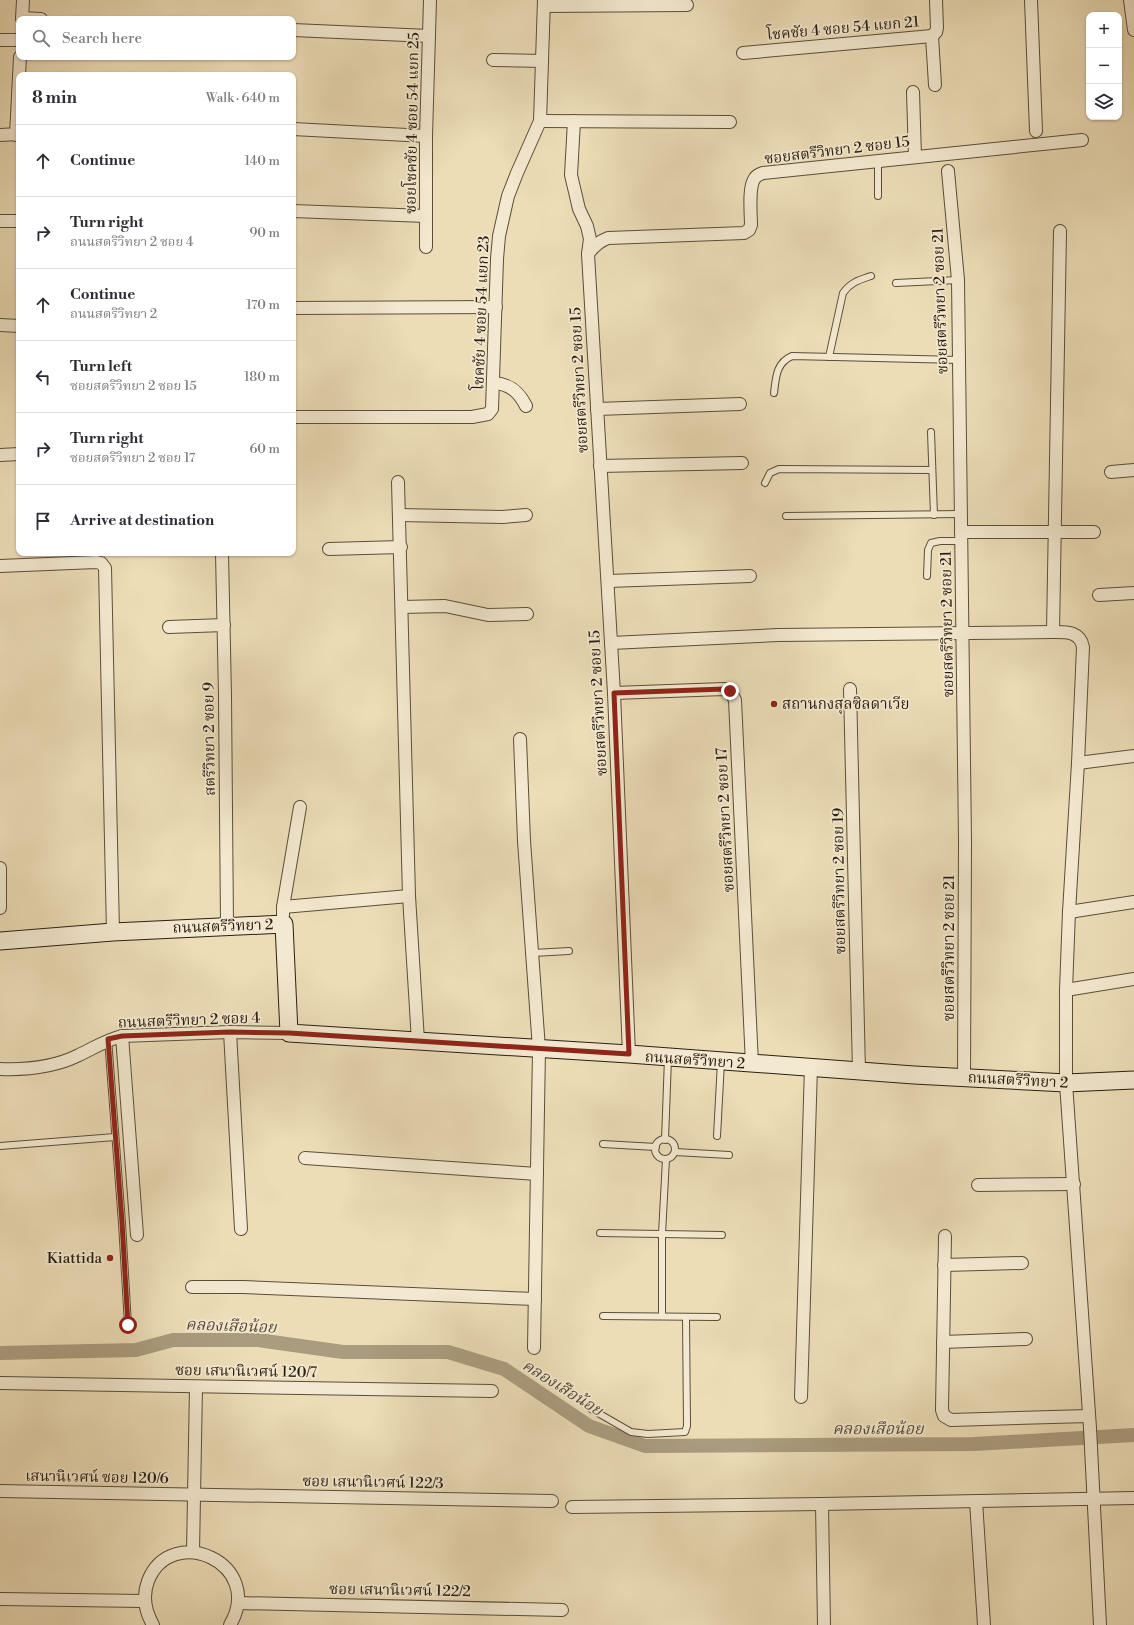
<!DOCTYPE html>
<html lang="en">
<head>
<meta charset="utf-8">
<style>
	:root { --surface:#fff; --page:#f2f2f3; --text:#2b2b33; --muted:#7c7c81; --line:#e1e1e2 }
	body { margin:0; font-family:"Libre Bodoni","Noto Serif Thai",serif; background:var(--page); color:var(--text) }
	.controls { position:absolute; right:12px; top:12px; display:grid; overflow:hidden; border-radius:8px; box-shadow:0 1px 3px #0004 }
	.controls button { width:36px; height:36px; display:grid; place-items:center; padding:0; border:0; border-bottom:1px solid var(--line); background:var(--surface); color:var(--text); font:20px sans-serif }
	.stop { position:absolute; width:12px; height:12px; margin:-9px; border:3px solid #8f2418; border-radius:50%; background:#fff }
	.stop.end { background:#8f2418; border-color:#fff; box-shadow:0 1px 4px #0008 }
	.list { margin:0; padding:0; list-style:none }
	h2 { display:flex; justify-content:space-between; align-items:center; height:52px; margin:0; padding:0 16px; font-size:17px }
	h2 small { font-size:13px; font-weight:400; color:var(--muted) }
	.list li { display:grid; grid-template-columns:26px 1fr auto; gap:12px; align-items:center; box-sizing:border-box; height:72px; padding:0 16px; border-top:1px solid var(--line) }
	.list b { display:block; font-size:15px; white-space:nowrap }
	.list p { margin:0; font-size:13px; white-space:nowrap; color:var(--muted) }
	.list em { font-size:13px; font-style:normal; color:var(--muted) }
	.icon { flex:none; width:22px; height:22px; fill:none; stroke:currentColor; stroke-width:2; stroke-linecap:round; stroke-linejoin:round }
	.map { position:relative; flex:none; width:1134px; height:1625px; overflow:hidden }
	.search { position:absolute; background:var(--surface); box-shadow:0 1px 3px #0004; left:16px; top:16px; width:280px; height:44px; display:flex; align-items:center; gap:10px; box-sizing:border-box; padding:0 14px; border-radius:8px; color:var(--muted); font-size:15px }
	.panel { position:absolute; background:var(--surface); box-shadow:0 1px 3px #0004; left:16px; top:72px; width:280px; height:484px; border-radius:8px }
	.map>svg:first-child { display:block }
</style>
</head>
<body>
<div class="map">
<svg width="1134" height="1625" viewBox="0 0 1134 1625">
	<rect width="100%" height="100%" fill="#ecddb7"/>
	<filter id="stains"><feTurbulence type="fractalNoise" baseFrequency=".005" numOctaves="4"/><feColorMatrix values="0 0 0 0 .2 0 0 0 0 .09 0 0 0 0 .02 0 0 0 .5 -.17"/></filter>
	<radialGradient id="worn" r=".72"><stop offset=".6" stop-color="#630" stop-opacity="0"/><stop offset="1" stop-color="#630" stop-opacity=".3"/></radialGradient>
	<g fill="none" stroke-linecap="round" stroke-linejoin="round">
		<path stroke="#aa9c7f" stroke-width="14" d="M0 1353 136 1350 173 1340H258L343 1352H448L504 1369 589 1426 645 1446 974 1444 1134 1435"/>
		<g stroke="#5a4e3a" stroke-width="8">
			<g id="lane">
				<path d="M878 161V196"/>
				<path d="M896 283 958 280"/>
				<path d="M829 357 843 293C851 282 859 280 871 276"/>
				<path d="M774 393C776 377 776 363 792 356L959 360"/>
				<path d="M931 432 934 515"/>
				<path d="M765 483 770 473 779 469 932 470"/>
				<path d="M786 516 961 514"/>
				<path d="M927 576 928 550 931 543 940 541H961"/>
				<path d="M533 953 569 951"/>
				<path d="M108 1039 122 1223 128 1325"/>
				<path d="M717 1136 721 1062"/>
				<circle cx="665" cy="1149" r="10"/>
				<path d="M665 1140 668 1058"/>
				<path d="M603 1144 656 1147"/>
				<path d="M0 1146 115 1137"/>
				<path d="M675 1152 729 1155"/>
				<path d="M600 1233 722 1235"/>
				<path d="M603 1316 717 1317"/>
				<path d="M662 1316V1234L666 1159"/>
				<path d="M591 1409 631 1432 648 1434 685 1432 687 1426 686 1317"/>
			</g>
		</g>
		<g stroke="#5a4e3a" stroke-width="14">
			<g id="street">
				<path d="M1031 0 1036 131"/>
				<path d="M1130 0 1134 30"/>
				<path d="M544 6 687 5"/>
				<path d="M22 18 41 19"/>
				<path d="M22 19 23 0"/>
				<path d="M293 30 429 36"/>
				<path d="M932 36 935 85"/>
				<path d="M0 40H19"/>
				<path d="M743 53 932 36 936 32 937 28 936 0"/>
				<path d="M493 60 542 61"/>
				<path d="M913 92 915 157"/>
				<path d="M540 121 730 122"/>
				<path d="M574 121 571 175 579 209 587 226 590 239 588 254"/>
				<path d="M293 129 426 136"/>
				<path d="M0 135 19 134"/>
				<path d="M16 135 20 57"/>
				<path d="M948 171 958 280 965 842 964 1077"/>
				<path d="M293 211 426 216"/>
				<path d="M0 221H19"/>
				<path d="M426 247V136L430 0"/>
				<path d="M293 308 496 307"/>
				<path d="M0 325 19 326"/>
				<path d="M494 383C510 384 519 392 526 406"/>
				<path d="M597 409 740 404"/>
				<path d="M293 417H472L488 414 492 409 497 259 499 236 508 196 517 173 540 121 544 0"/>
				<path d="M0 455 19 454"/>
				<path d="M600 466 742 463"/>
				<path d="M1111 472 1134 470"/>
				<path d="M398 482 409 896 418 1041"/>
				<path d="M399 515 503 517 526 515"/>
				<path d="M961 532H1094"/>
				<path d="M329 549 401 547"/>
				<path d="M222 553 225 696 227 925"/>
				<path d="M0 566 96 562 101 563 105 568 113 932"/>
				<path d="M608 581 750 576"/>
				<path d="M1099 595 1134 593"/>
				<path d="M402 607 445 606 488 615 527 614"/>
				<path d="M169 627 224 625"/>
				<path d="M1053 632 1060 231"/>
				<path d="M611 643 778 635 1053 632C1066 632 1080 631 1083 647L1078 763 1069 912 1066 990V1083L1090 1428 1100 1625"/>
				<path d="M850 689 859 1071"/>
				<path d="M614 693 724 689 730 691 735 700 752 1064"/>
				<path d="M520 739 524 841 539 1049 534 1348"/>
				<path d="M1078 763 1134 756"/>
				<path d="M0 868V908"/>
				<path d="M283 907 409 896"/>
				<path d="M1069 912 1134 902"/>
				<path d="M283 915V907L300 807"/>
				<path d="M1066 990 1134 979"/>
				<path d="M230 1032 241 1229"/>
				<path d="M122 1036 137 1235"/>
				<path d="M629 1054 614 693 588 254C593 247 600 241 608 238L744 233 749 230 751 225C751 214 748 186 755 178 757 175 760 174 763 173L1082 140"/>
				<path d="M0 1069C27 1070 55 1067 79 1055 94 1048 106 1040 122 1036L230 1032 289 1033"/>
				<path d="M305 1158 537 1174"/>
				<path d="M978 1185 1074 1184"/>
				<path d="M945 1236 942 1410 944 1416 951 1420 1089 1416"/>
				<path d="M944 1265 1022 1263"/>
				<path d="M192 1287H243L535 1299"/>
				<path d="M943 1342 1026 1339"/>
				<path d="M0 1383 492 1391"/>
				<path d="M801 1397 811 1067"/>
				<path d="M0 1491 552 1501"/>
				<path d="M976 1501 984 1625"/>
				<path d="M822 1504 824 1625"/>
				<path d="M572 1507 822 1504 1134 1498"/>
				<path d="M193 1552 196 1387"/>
				<path d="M0 1599 144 1601"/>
				<path d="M238 1603 562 1610"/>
				<path d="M153 1625C145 1611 142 1597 148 1581 171 1522 266 1563 230 1625"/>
			</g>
		</g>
		<g stroke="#2a1e11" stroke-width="19">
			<path id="secondary" d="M0 941 113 932 284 924 289 1033 629 1054 914 1075 1066 1083 1134 1080"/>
		</g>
		<use href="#lane" stroke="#f3e9d0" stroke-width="6"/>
		<use href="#street" stroke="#f3e9d0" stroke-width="12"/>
		<use href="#secondary" stroke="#f3e9d0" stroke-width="17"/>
	</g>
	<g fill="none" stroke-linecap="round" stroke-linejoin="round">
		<path stroke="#8f2418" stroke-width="5" d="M128 1325 122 1222 108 1039 122 1036 230 1032 289 1033 629 1054 614 693 724 689 730 691"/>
	</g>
	<g fill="#8f2418" stroke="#f3e9d0" stroke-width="1.5">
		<circle cx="774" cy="704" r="4"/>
		<circle cx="110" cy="1258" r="4"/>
	</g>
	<g text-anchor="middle" stroke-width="3.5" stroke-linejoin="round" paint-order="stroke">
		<g font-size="15" fill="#2a1e11" stroke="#f3e9d0">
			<text transform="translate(843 28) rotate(-5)" y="5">โชคชัย 4 ซอย 54 แยก 21</text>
			<text transform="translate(412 123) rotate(-89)" y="5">ซอยโชคชัย 4 ซอย 54 แยก 25</text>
			<text transform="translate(837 150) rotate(-7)" y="5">ซอยสตรีวิทยา 2 ซอย 15</text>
			<text transform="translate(940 301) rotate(-92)" y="5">ซอยสตรีวิทยา 2 ซอย 21</text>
			<text transform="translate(481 313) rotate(-88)" y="5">โชคชัย 4 ซอย 54 แยก 23</text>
			<text transform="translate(579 380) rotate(-93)" y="5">ซอยสตรีวิทยา 2 ซอย 15</text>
			<text transform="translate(947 624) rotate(-91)" y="5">ซอยสตรีวิทยา 2 ซอย 21</text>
			<text transform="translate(598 703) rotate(-93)" y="5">ซอยสตรีวิทยา 2 ซอย 15</text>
			<text transform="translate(209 739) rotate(-91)" y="5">สตรีวิทยา 2 ซอย 9</text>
			<text transform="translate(725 820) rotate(-93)" y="5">ซอยสตรีวิทยา 2 ซอย 17</text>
			<text transform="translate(839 881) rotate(-91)" y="5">ซอยสตรีวิทยา 2 ซอย 19</text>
			<text transform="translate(223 926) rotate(-2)" y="5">ถนนสตรีวิทยา 2</text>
			<text transform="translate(949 948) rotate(-90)" y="5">ซอยสตรีวิทยา 2 ซอย 21</text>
			<text transform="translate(189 1020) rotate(-2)" y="5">ถนนสตรีวิทยา 2 ซอย 4</text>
			<text transform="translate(695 1060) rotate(4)" y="5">ถนนสตรีวิทยา 2</text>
			<text transform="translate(1018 1080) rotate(3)" y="5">ถนนสตรีวิทยา 2</text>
			<text transform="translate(246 1371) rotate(1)" y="5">ซอย เสนานิเวศน์ 120/7</text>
			<text transform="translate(97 1477) rotate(1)" y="5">เสนานิเวศน์ ซอย 120/6</text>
			<text transform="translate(373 1482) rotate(1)" y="5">ซอย เสนานิเวศน์ 122/3</text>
			<text transform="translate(400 1590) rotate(1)" y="5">ซอย เสนานิเวศน์ 122/2</text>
		</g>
		<g font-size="15" fill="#2a1e11" stroke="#f3e9d0" text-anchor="start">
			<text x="782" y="709">สถานกงสุลซิลดาเวีย</text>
			<text x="102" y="1263" text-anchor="end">Kiattida</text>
		</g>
		<g font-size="16" font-style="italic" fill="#574a38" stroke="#f3e9d0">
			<text transform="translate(231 1325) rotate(2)" y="6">คลองเสือน้อย</text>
			<text transform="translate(563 1387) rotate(32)" y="6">คลองเสือน้อย</text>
			<text x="878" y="1434">คลองเสือน้อย</text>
		</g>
	</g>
	<rect width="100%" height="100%" filter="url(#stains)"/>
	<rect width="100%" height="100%" fill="url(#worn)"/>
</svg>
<div class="controls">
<button>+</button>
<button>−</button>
<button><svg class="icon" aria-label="layers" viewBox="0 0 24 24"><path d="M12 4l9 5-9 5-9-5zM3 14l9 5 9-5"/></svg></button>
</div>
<div class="stop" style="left:128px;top:1325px"></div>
<div class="stop end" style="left:730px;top:691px"></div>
<div class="search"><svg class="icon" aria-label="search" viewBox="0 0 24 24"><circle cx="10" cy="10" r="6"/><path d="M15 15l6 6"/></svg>Search here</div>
<section class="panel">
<h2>8 min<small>Walk · 640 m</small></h2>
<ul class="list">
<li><svg class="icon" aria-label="ahead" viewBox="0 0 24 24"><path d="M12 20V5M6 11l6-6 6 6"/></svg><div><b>Continue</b></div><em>140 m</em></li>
<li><svg class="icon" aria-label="right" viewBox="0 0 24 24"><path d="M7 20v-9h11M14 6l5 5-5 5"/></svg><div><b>Turn right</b><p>ถนนสตรีวิทยา 2 ซอย 4</p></div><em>90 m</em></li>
<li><svg class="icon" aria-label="ahead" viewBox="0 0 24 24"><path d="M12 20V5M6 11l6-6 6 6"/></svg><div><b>Continue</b><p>ถนนสตรีวิทยา 2</p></div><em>170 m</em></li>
<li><svg class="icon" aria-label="left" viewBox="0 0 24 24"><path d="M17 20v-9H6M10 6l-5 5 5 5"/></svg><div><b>Turn left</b><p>ซอยสตรีวิทยา 2 ซอย 15</p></div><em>180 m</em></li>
<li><svg class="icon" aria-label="right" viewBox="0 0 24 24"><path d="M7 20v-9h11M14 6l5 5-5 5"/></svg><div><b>Turn right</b><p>ซอยสตรีวิทยา 2 ซอย 17</p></div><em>60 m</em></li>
<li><svg class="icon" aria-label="arrive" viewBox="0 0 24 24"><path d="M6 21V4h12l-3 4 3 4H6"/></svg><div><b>Arrive at destination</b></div></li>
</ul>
</section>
</div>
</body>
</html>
